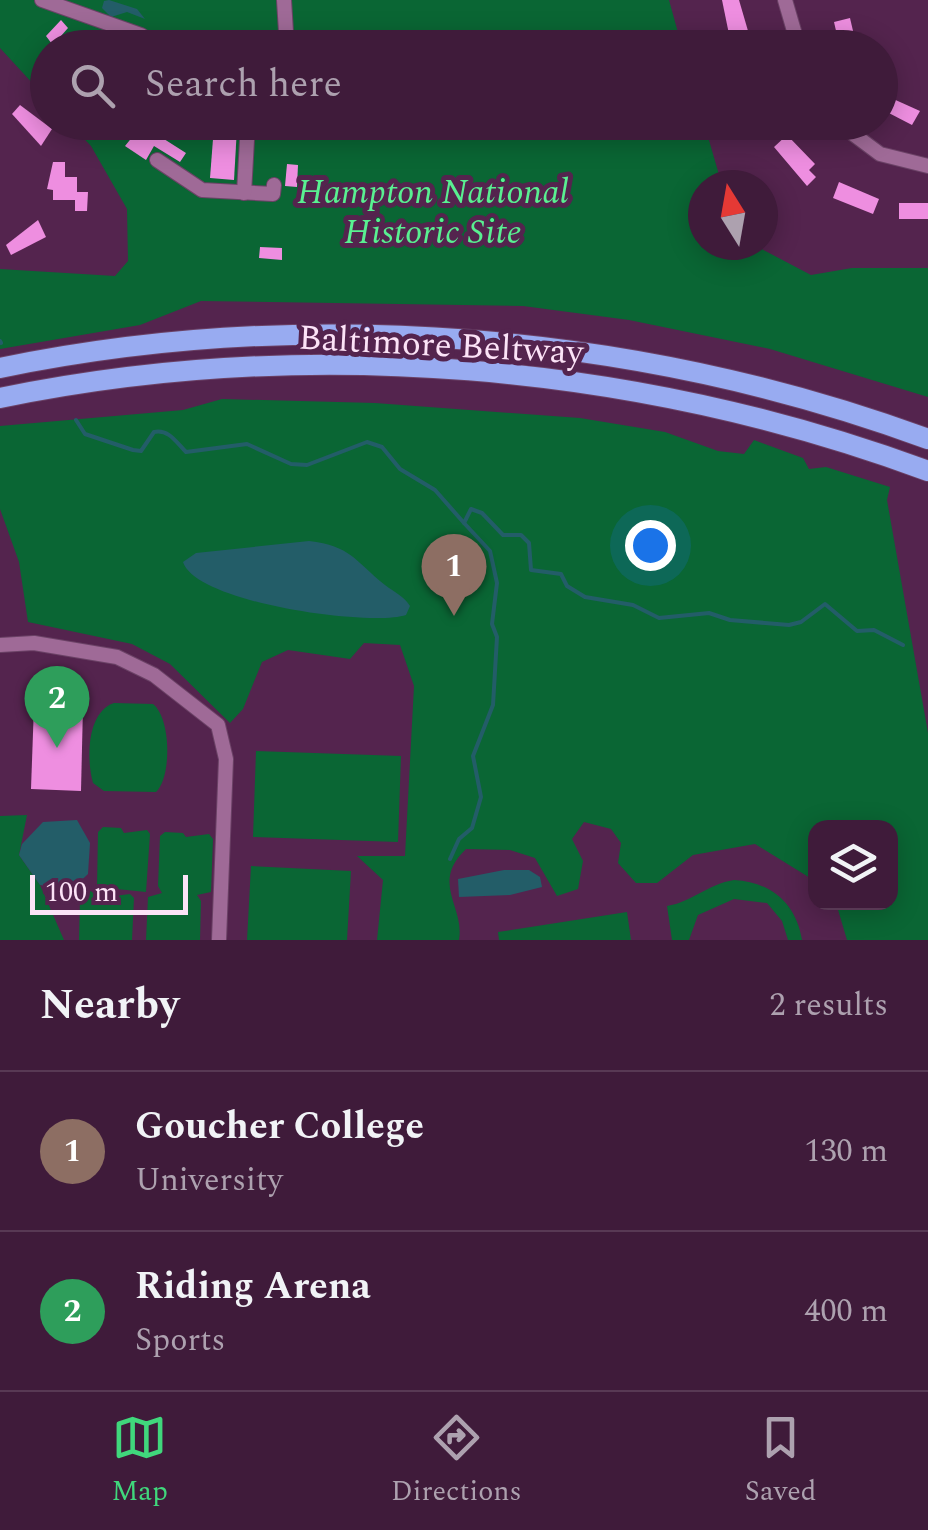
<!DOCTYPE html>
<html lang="en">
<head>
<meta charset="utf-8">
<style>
	:root { --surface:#3f1b3a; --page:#462442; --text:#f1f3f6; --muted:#ada1af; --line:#583954; --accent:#40d77c }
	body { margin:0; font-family:Spectral,serif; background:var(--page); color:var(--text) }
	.controls { position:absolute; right:30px; bottom:30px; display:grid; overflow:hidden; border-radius:20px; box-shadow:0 5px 25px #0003 }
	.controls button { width:90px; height:90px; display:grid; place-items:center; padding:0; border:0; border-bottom:2px solid var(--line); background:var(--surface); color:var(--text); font:50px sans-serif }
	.compass { position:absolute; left:688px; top:170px; width:90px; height:90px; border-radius:50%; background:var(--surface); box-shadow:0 5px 25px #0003; rotate:349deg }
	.scale { position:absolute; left:30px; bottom:25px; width:158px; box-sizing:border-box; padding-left:10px; border:5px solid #fce3f7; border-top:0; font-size:28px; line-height:35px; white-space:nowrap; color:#fce3f7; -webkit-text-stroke:8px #54244e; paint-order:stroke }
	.you { position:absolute; left:650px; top:545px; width:35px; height:35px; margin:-25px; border:8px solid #fff; border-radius:50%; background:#1a73e8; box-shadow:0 0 0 15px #1a73e833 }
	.badge { display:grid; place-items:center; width:65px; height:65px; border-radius:50%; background:var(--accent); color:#fff; font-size:32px; font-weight:700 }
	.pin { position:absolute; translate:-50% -82px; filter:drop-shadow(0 2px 5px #0008) }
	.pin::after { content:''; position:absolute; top:52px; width:35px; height:30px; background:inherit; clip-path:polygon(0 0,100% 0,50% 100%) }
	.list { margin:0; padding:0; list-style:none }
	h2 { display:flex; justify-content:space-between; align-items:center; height:130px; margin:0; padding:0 40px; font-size:42px }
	h2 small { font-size:32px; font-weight:400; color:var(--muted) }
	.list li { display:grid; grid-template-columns:65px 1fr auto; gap:30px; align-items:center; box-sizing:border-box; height:160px; padding:0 40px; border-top:2px solid var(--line) }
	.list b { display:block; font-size:38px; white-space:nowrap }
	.list p { margin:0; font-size:32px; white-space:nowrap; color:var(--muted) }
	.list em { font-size:32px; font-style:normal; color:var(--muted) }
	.icon { flex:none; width:55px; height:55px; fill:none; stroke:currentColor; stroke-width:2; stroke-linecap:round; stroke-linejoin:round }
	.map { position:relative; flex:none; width:928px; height:940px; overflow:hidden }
	.search { position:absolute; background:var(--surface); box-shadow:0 5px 25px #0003; left:30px; right:30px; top:30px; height:110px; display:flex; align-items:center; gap:25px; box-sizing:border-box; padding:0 35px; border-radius:55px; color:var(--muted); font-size:38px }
	.sheet { height:450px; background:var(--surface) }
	nav { display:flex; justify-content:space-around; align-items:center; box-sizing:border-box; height:140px; border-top:2px solid var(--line); background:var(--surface); font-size:28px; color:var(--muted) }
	nav a { display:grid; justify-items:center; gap:5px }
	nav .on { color:var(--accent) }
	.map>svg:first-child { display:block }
</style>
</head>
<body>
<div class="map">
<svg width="928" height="940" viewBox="0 0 928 940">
	<rect width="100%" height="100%" fill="#54244e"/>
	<g fill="#0a6634">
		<path d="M0 0H669L682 47 48 48 47 99 0 48Z"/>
		<path d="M69 123H704L722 185H703V245H754L811 275 852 268H928V397L770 349 629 320 523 306 201 301 140 325 0 349V269L115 276 128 261 127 209 91 146Z"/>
		<path d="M222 399 375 403 580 418 665 432 718 451 744 454 754 440 803 458 809 469 826 467 890 487 887 500 928 733V940H847L836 903 890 902V828H816L815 881 755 844 693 855 657 883H636L618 863 621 843 611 829 584 822 572 839 583 861 578 889 557 896 535 858 510 850 466 849C430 883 465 907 459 940H377L383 880 357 856H405L414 686 400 645 364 643 350 659 288 650 262 662 243 709 230 723 170 664 132 644 28 622 19 562 0 509V426L183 410Z"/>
		<path d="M114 703 153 704C171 718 172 777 156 792L104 791 93 783C86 758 87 712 114 703Z"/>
		<path d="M256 751 401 756 398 842 253 837Z"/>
		<path d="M27 815 19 855 40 885 64 940H0V816Z"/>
		<path d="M103 827 121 828 124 833 147 830 150 834 146 892 97 887 98 832Z"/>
		<path d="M165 832 183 833 186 837 209 834 213 839 211 892 197 895 201 901 200 940H146L148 897 162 893 158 886 160 836Z"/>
		<path d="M251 866 351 871 347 940H247Z"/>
		<path d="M734 880C771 882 796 903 802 940H788L782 921 767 903 734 899 698 915 689 940H672L667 906C692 902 708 884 734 880Z"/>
		<path d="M86 891 104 892 107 897 130 894 134 898 132 940H79L80 896Z"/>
		<path d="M627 912 631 940H499L498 932Z"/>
	</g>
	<g fill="#235d68">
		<path d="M109 0 137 9 145 19 127 12 111 17 102 8 104 1Z"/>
		<path d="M309 541C351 546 354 560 385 585 395 593 403 595 410 606L406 615C370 627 196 603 183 562L196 553Z"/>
		<path d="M77 820 90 843 88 874 71 890 40 885 19 855 22 844 43 822Z"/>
		<path d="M504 870H529L540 877 542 887 510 895 459 897 458 879Z"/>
	</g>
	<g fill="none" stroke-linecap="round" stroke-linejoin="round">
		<g stroke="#235d68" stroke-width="4">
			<path d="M0 341 1 343"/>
			<path d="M76 420 85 434 133 450 141 451 154 432C169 429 176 442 186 452L247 444 291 464 307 465 367 442 382 447 400 469 435 490 464 523 471 509 482 513 503 535H521L529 543 531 570 561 574 567 586 585 597 633 605 659 618 709 613 730 620 789 625 801 622 825 604 857 631 874 630 903 645"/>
			<path d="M450 859 459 839 472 828 481 797 473 756 493 705 497 637 492 624 497 583 490 551 464 523"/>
		</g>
	</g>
	<g fill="#ee8ee0">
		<path d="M722 0H739L753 48 731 44Z"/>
		<path d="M850 18 857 48H840L834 22Z"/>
		<path d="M61 20 68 28 61 36 71 48H55L46 36Z"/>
		<path d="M880 93 920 111 912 125 883 110Z"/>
		<path d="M20 105 52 129 41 146 12 114Z"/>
		<path d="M142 125 186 153 180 162 154 146 146 160 125 146Z"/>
		<path d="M214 126 237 128 234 180 210 178Z"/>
		<path d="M787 135 815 164 809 170 816 177 807 186 774 147Z"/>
		<path d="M53 162H65V177H77V192H88L87 211H75V200H53V190L47 189Z"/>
		<path d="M287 164 298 165 297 187 285 186Z"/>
		<path d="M839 182 879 199 873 214 833 198Z"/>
		<rect x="899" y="203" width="29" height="16"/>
		<path d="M38 220 46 237 11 255 6 245Z"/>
		<path d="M260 247 282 248V260L259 258Z"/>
		<path d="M34 705 83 706 81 791 31 789Z"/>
	</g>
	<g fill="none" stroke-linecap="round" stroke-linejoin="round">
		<g stroke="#6b4266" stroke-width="16">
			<g id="minor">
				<path d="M42 0 141 35 160 48"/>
				<path d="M284 0 287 48"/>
				<path d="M785 0 799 48"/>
				<path d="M837 122 880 154 928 166"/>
				<path d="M157 160 202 190 273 194 274 185"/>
				<path d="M244 193 248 122"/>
				<path d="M0 645 34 643 117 657 154 675 218 725 226 759 219 940"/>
			</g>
		</g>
		<g stroke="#6b4266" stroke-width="22">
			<g id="highway">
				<path d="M0 368C304 305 637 332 928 439"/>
				<path d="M0 398C305 335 636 363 928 471"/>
			</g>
		</g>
		<use href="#minor" stroke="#9f6a97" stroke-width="14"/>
		<use href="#highway" stroke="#98abf1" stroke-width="20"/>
	</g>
	<g text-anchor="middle" stroke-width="10" stroke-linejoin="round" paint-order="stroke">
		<g font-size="35" font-style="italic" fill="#59f091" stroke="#54244e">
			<text x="433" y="203">Hampton National<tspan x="433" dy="40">Historic Site</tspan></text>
		</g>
		<g font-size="35" fill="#fce3f7" stroke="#54244e">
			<text transform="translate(441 344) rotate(3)" y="12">Baltimore Beltway</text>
		</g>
	</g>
</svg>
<div class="controls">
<button><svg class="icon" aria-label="layers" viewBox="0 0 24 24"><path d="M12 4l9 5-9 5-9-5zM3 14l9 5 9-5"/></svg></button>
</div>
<svg class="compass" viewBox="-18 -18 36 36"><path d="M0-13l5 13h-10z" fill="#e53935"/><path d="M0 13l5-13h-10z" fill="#ada1af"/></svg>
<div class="scale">100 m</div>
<div class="you"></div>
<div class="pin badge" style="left:454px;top:616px;background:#8d6e63">1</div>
<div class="pin badge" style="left:57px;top:748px;background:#2e9e5b">2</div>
<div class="search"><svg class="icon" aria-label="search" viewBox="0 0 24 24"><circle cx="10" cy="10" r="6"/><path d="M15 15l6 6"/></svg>Search here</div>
</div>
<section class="sheet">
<h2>Nearby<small>2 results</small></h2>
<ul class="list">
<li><span class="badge" style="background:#8d6e63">1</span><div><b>Goucher College</b><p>University</p></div><em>130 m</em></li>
<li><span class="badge" style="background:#2e9e5b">2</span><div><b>Riding Arena</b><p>Sports</p></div><em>400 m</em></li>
</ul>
</section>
<nav>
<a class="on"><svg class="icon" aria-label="map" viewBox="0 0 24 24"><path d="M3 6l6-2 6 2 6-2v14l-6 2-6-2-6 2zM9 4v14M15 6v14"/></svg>Map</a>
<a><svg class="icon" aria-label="directions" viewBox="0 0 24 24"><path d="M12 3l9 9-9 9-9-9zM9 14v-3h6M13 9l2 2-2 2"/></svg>Directions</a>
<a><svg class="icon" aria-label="saved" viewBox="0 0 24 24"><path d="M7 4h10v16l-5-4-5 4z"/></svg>Saved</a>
</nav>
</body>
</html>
